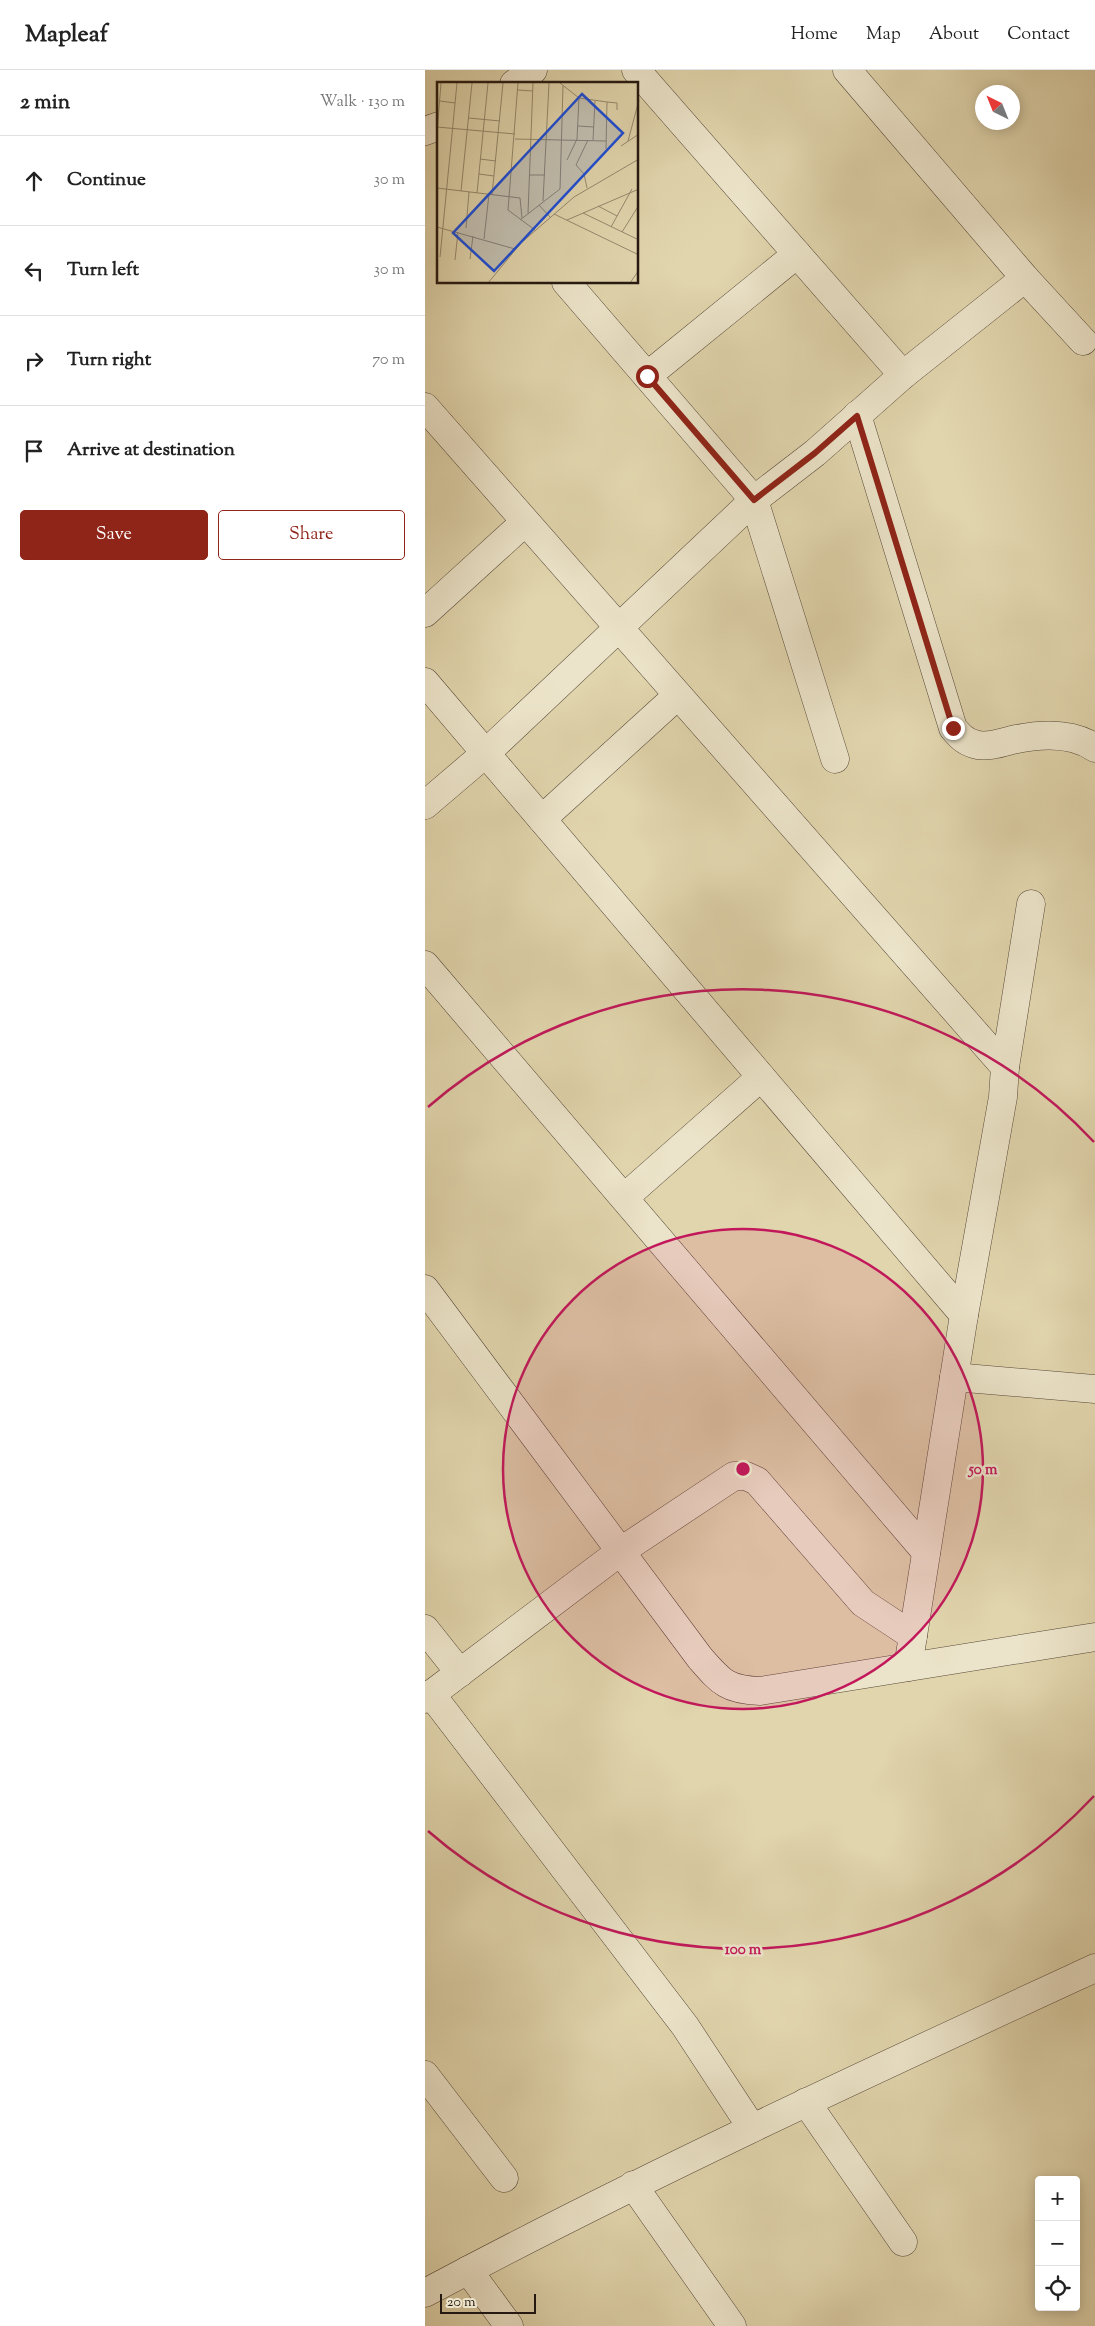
<!DOCTYPE html>
<html lang="en">
<head>
<meta charset="utf-8">
<style>
	:root { --surface:#fff; --page:#f2f2f2; --text:#222; --muted:#767676; --line:#e0e0e0; --accent:#8f2418 }
	body { margin:0; font-family:"Sorts Mill Goudy",serif; background:var(--page); color:var(--text) }
	.controls { position:absolute; right:15px; bottom:15px; display:grid; overflow:hidden; border-radius:5px; box-shadow:0 2px 12px #0003 }
	.controls button { width:45px; height:45px; display:grid; place-items:center; padding:0; border:0; border-bottom:1px solid var(--line); background:var(--surface); color:var(--text); font:25px sans-serif }
	.compass { position:absolute; left:550px; top:15px; width:45px; height:45px; border-radius:50%; background:var(--surface); box-shadow:0 2px 12px #0003; rotate:317deg }
	.scale { position:absolute; left:15px; bottom:12px; width:96px; box-sizing:border-box; padding-left:5px; border:2px solid #261911; border-top:0; font-size:14px; line-height:18px; white-space:nowrap; color:#261911; -webkit-text-stroke:4px #ece4ca; paint-order:stroke }
	.stop { position:absolute; width:15px; height:15px; margin:-11px; border:4px solid #8f2418; border-radius:50%; background:#fff }
	.stop.end { background:#8f2418; border-color:#fff; box-shadow:0 1px 5px #0008 }
	.list { margin:0; padding:0; list-style:none }
	h2 { display:flex; justify-content:space-between; align-items:center; height:65px; margin:0; padding:0 20px; font-size:21px }
	h2 small { font-size:16px; font-weight:400; color:var(--muted) }
	.list li { display:grid; grid-template-columns:32px 1fr auto; gap:15px; align-items:center; box-sizing:border-box; height:90px; padding:0 20px; border-top:1px solid var(--line) }
	.list b { display:block; font-size:19px; white-space:nowrap }
	.list em { font-size:16px; font-style:normal; color:var(--muted) }
	.actions { display:flex; gap:10px; padding:15px 20px }
	.actions a { flex:1; padding:11px 0; border:1px solid var(--accent); border-radius:5px; text-align:center; font-size:18px; color:var(--accent) }
	.actions .main { background:var(--accent); color:#fff }
	.icon { flex:none; width:28px; height:28px; fill:none; stroke:currentColor; stroke-width:2; stroke-linecap:round; stroke-linejoin:round }
	.map { position:relative; flex:none; width:670px; height:2256px; overflow:hidden }
	header { display:flex; align-items:center; gap:30px; box-sizing:border-box; height:70px; padding:0 25px; background:var(--surface); border-bottom:1px solid var(--line) }
	header strong { font-size:24px }
	nav { display:flex; gap:28px; margin-inline-start:auto; font-size:18px }
	main { display:flex }
	aside { flex:1; background:var(--surface) }
	.map>svg:first-child { display:block }
</style>
</head>
<body>
<header>
<strong>Mapleaf</strong>
<nav><a>Home</a><a>Map</a><a>About</a><a>Contact</a></nav>
</header>
<main>
<aside>
<h2>2 min<small>Walk · 130 m</small></h2>
<ul class="list">
<li><svg class="icon" aria-label="ahead" viewBox="0 0 24 24"><path d="M12 20V5M6 11l6-6 6 6"/></svg><div><b>Continue</b></div><em>30 m</em></li>
<li><svg class="icon" aria-label="left" viewBox="0 0 24 24"><path d="M17 20v-9H6M10 6l-5 5 5 5"/></svg><div><b>Turn left</b></div><em>30 m</em></li>
<li><svg class="icon" aria-label="right" viewBox="0 0 24 24"><path d="M7 20v-9h11M14 6l5 5-5 5"/></svg><div><b>Turn right</b></div><em>70 m</em></li>
<li><svg class="icon" aria-label="arrive" viewBox="0 0 24 24"><path d="M6 21V4h12l-3 4 3 4H6"/></svg><div><b>Arrive at destination</b></div></li>
</ul>
<div class="actions"><a class="main">Save</a><a>Share</a></div>
</aside>
<div class="map">
<svg width="670" height="2256" viewBox="0 0 670 2256">
	<rect width="100%" height="100%" fill="#e1d5ad"/>
	<filter id="stains"><feTurbulence type="fractalNoise" baseFrequency=".004" numOctaves="4"/><feColorMatrix values="0 0 0 0 .2 0 0 0 0 .09 0 0 0 0 .02 0 0 0 .5 -.17"/></filter>
	<radialGradient id="worn" r=".72"><stop offset=".6" stop-color="#630" stop-opacity="0"/><stop offset="1" stop-color="#630" stop-opacity=".3"/></radialGradient>
	<g fill="none" stroke-linecap="round" stroke-linejoin="round">
		<g stroke="#554838" stroke-width="29">
			<g id="minor">
				<path d="M211 0 478 305"/>
				<path d="M422 0 600 208 658 271"/>
				<path d="M89 14 108 0"/>
				<path d="M0 61 14 56"/>
				<path d="M141 212 329 430 410 689"/>
				<path d="M222 306 372 184"/>
				<path d="M0 337 580 997 578 1027 539 1245 483 1597"/>
				<path d="M432 345 528 658C534 665 539 671 549 674 560 678 576 673 587 670 614 664 646 661 670 678"/>
				<path d="M0 543 100 452"/>
				<path d="M0 612 539 1245"/>
				<path d="M0 735 61 683 329 430 390 383 478 305 600 208"/>
				<path d="M117 749 252 626"/>
				<path d="M0 895 501 1482"/>
				<path d="M580 997 606 834"/>
				<path d="M200 1127 336 1007"/>
				<path d="M0 1219 275 1588C296 1612 302 1620 335 1621L670 1567"/>
				<path d="M529 1307 670 1319"/>
				<path d="M0 1559 35 1603"/>
				<path d="M6 1624 260 1956 327 2058"/>
				<path d="M0 1629 196 1481 309 1406H321L332 1411 438 1533 488 1566"/>
				<path d="M0 2005 79 2108"/>
				<path d="M381 2032 478 2172"/>
				<path d="M208 2115 307 2256"/>
				<path d="M43 2200 84 2256"/>
				<path d="M0 2223C219 2106 445 2002 670 1898"/>
			</g>
		</g>
		<use href="#minor" stroke="#ece4ca" stroke-width="28"/>
	</g>
	<g fill="none" stroke-linecap="round" stroke-linejoin="round">
		<path stroke="#8f2418" stroke-width="6" d="M222 306 329 430 390 383 432 346 528 658"/>
	</g>
	<circle cx="318" cy="1399" r="240" fill="#c2185b" fill-opacity=".12"/>
	<g fill="none" stroke="#c2185b" stroke-width="2.5">
		<circle cx="318" cy="1399" r="240"/>
		<path d="M669 1726A480 480 0 0 1 3 1761M3 1037A480 480 0 0 1 669 1072"/>
	</g>
	<g transform="translate(12 12)">
		<rect width="201" height="201" fill="#e1d5ad"/>
		<path fill="none" stroke="#968a6f" stroke-width="1" d="M81 1 71 128 98 148M123 1 142 16 170 20 169 67M81 8 96 9M3 19 18 21M170 20 180 21V28M32 36 63 39M141 44 157 45M0 45 78 52M0 51 4 1M78 57 169 59M156 58 158 19M191 59 202 18M184 64 202 52M43 77 59 79M130 78 140 57 142 16M42 92 57 94M92 93H108M0 106 83 116 85 136M150 106 147 92 139 83 151 58M24 109 35 1M40 111 51 1M55 113 66 1M106 119 112 1M102 123 113 135M161 124 180 134M91 131 96 1M146 131 202 158M117 132 202 173M83 138 123 107 126 4M130 138 202 107M0 145 78 167M174 145 195 107M29 146 32 110M185 150 202 123M47 157 52 112M3 175 20 1M33 177 36 154M18 178 21 150M51 201 84 161 137 115 202 77M193 201 202 188"/>
		<path fill="#1d4ed8" fill-opacity="0.15" stroke="#1d4ed8" stroke-width="2.5" d="M145 12 186 51 57 189 16 151Z"/>
		<rect width="201" height="201" fill="none" stroke="#261911" stroke-width="2.5"/>
	</g>
	<circle cx="318" cy="1399" r="8" fill="#c2185b" stroke="#ece4ca" stroke-width="2.5"/>
	<g font-size="15" text-anchor="middle" font-weight="bold" fill="#c2185b" stroke="#ece4ca" stroke-width="5" stroke-linejoin="round" paint-order="stroke">
		<text x="558" y="1404">50 m</text>
		<text x="318" y="1884">100 m</text>
	</g>
	<rect width="100%" height="100%" filter="url(#stains)"/>
	<rect width="100%" height="100%" fill="url(#worn)"/>
</svg>
<div class="controls">
<button>+</button>
<button>−</button>
<button><svg class="icon" aria-label="locate" viewBox="0 0 24 24"><circle cx="12" cy="12" r="6"/><path d="M12 2v4M12 18v4M2 12h4M18 12h4"/></svg></button>
</div>
<svg class="compass" viewBox="-18 -18 36 36"><path d="M0-13l5 13h-10z" fill="#e53935"/><path d="M0 13l5-13h-10z" fill="#767676"/></svg>
<div class="scale">20 m</div>
<div class="stop" style="left:222px;top:306px"></div>
<div class="stop end" style="left:528px;top:658px"></div>
</div>
</main>
</body>
</html>
